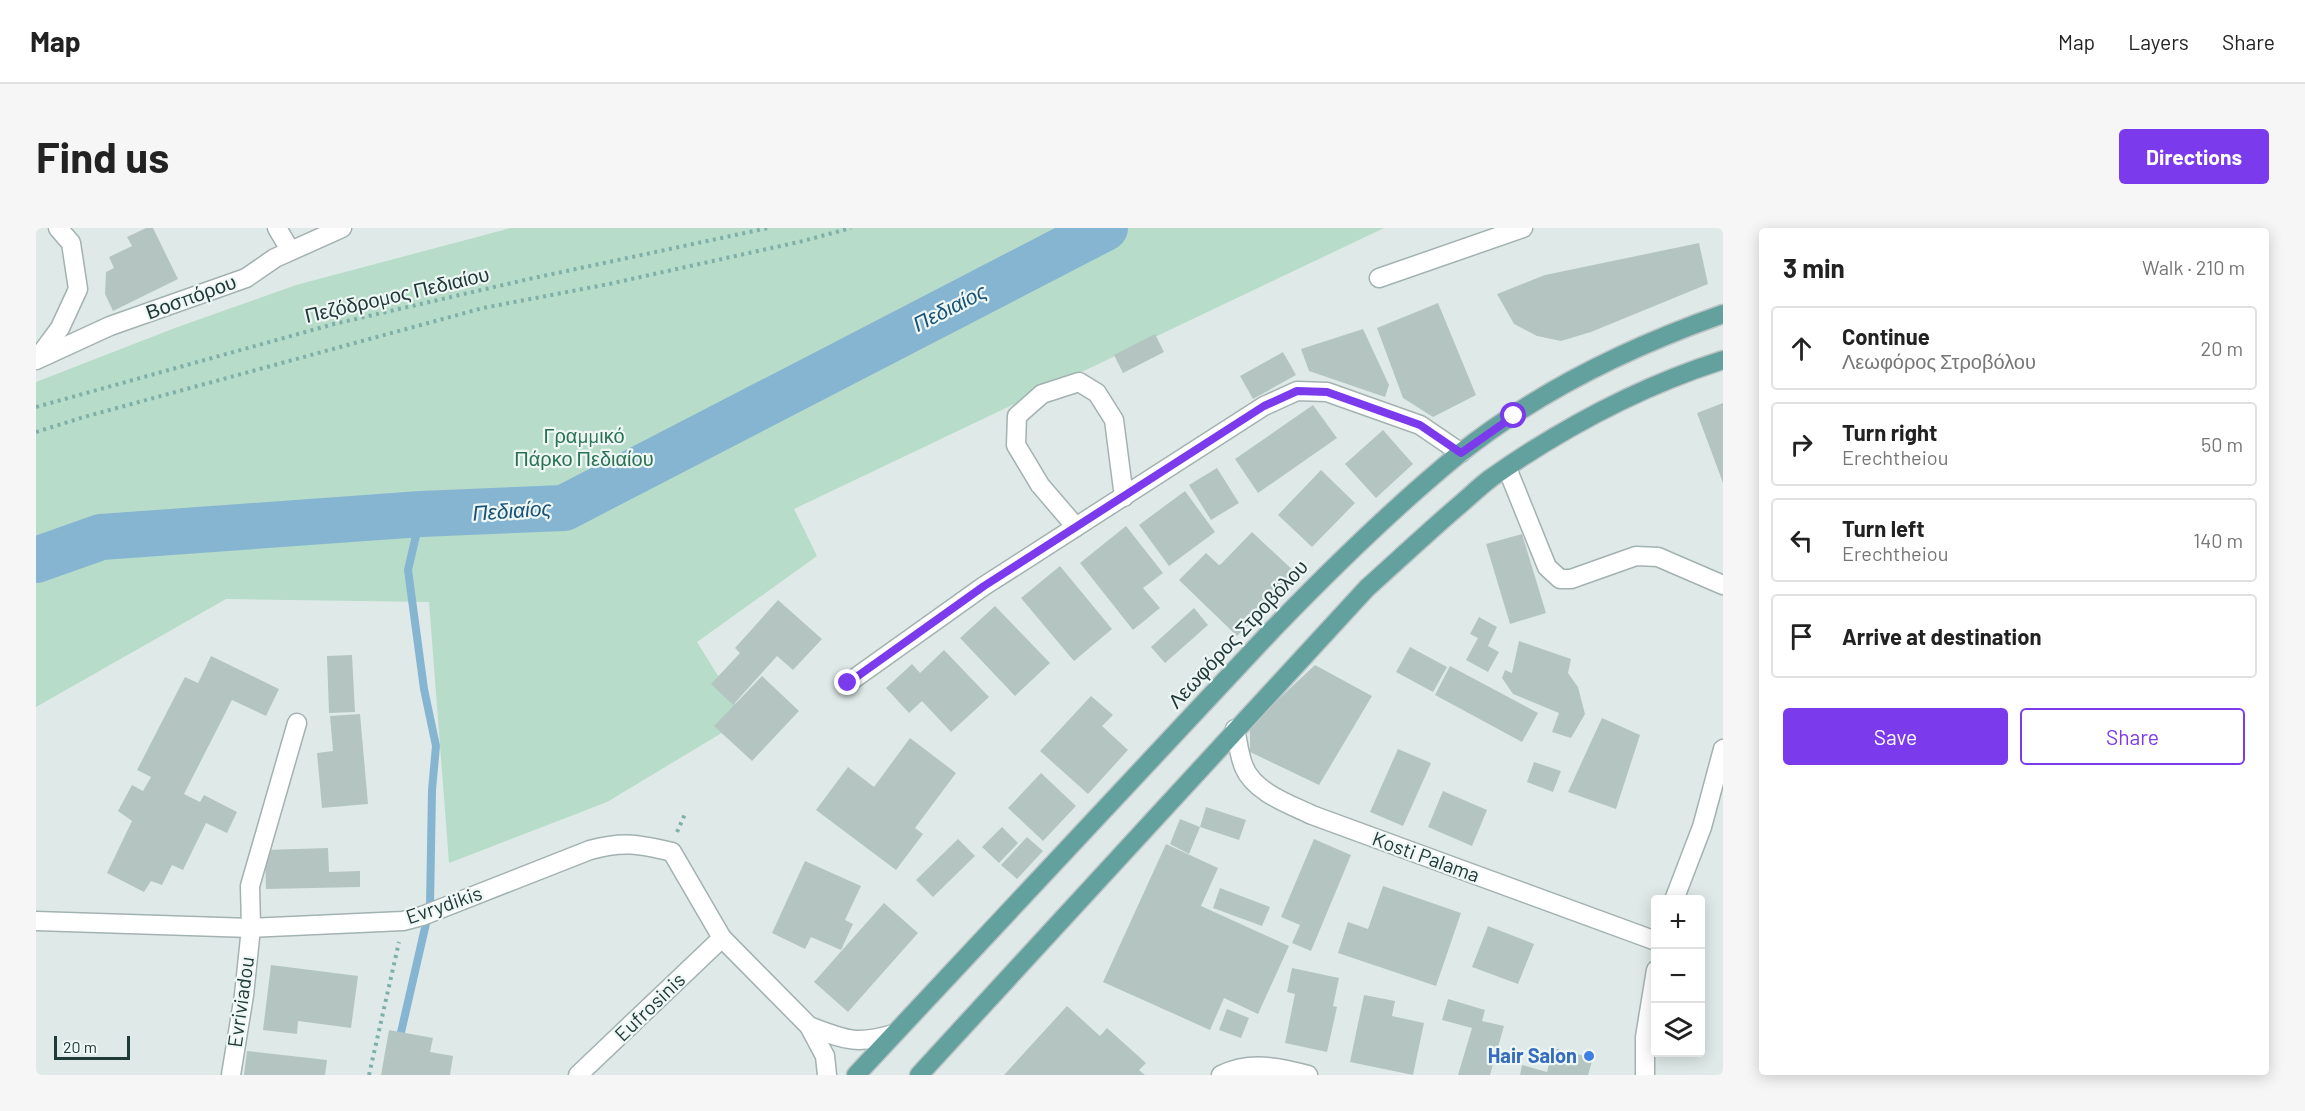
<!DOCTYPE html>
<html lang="en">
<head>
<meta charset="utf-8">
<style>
	:root { --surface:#fff; --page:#f6f6f6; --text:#222; --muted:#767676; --line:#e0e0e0; --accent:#7c3aed }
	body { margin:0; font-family:Barlow,sans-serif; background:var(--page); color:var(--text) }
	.controls { position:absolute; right:18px; bottom:18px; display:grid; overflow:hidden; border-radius:6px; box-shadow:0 3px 15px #0003 }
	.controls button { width:54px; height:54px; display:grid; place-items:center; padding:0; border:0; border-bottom:2px solid var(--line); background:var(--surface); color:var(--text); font:30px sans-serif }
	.scale { position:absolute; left:18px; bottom:15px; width:76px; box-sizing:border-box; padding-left:6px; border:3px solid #203a39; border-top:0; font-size:16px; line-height:21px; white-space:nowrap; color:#203a39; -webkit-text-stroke:4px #eff7f5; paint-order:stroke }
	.stop { position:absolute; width:18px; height:18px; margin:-14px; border:4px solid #7c3aed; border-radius:50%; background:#fff }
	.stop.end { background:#7c3aed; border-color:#fff; box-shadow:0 2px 6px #0008 }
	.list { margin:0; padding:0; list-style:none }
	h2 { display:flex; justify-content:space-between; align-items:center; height:78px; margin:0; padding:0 24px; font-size:26px }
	h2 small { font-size:20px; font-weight:400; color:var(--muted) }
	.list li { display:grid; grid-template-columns:39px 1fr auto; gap:18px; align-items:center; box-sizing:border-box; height:84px; margin:0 12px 12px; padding:0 12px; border:2px solid var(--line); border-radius:6px }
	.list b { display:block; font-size:22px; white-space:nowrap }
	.list p { margin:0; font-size:20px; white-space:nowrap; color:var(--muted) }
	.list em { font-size:20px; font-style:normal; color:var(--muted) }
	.actions { display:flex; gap:12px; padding:18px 24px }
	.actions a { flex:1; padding:14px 0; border:2px solid var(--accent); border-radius:6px; text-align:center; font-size:21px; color:var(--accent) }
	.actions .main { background:var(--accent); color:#fff }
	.icon { flex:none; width:33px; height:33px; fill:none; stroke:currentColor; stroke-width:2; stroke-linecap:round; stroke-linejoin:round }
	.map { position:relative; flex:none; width:1687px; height:847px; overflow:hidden; border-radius:6px }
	header { display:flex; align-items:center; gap:36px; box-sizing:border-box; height:84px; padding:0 30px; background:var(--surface); border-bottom:2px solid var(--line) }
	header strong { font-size:28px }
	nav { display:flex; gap:33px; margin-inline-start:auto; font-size:21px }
	.intro { display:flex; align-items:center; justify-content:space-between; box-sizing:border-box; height:144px; padding:0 36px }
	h1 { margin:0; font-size:42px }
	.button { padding:15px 27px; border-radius:6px; background:var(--accent); color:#fff; font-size:21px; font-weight:700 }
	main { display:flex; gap:36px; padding:0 36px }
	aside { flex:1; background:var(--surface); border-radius:6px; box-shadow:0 3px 15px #0003 }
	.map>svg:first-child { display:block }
</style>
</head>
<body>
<header>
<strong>Map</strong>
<nav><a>Map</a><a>Layers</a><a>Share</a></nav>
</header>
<div class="intro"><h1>Find us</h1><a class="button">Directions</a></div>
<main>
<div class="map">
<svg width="1687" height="847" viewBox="0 0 1687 847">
	<rect width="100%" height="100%" fill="#dfeae8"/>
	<path fill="#b7dcc9" d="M475 0H1348L758 281 781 328 661 414 709 491 571 574 413 635 393 374 190 371 0 479V154L139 100 260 57Z"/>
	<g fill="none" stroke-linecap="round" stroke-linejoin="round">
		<path stroke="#85b5d1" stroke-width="8" d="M363 813 394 678 396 562 400 518 388 461 372 342 385 286"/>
		<path stroke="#85b5d1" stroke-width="46" d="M0 332 65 309 385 286 528 280 1069 0"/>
	</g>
	<g fill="#b4c5c1">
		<path d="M110 0H117L142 51 77 83 69 66 70 44 78 40 73 29 96 18 91 9Z"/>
		<path d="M1663 15 1672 56 1555 104 1525 113 1501 108 1478 96 1461 66 1509 47Z"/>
		<path d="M1402 75 1440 167 1397 189 1367 170 1341 100Z"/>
		<path d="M1327 101 1353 157 1349 169 1273 143 1265 121Z"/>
		<path d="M1119 106 1128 124 1087 145 1078 127Z"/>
		<path d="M1247 124 1260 147 1217 171 1204 148Z"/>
		<path d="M1687 175V255L1661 185Z"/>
		<path d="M1277 177 1301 210 1222 265 1199 231Z"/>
		<path d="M1347 202 1377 236 1340 270 1309 236Z"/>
		<path d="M1181 240 1203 275 1175 292 1153 257Z"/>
		<path d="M1285 242 1319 275 1276 319 1242 287Z"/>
		<path d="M1149 263 1179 304 1133 338 1103 297Z"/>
		<path d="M1090 298 1127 345 1107 360 1124 380 1097 402 1044 335Z"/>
		<path d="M1216 304 1261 346 1201 408 1143 352 1170 325 1183 337 1185 336Z"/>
		<path d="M1486 306 1510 385 1474 396 1450 316Z"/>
		<path d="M1024 338 1076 401 1038 433 985 370Z"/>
		<path d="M742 372 786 411 757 442 741 428 697 477 675 456 704 425 699 420Z"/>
		<path d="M959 378 1014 435 979 468 924 410Z"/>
		<path d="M1158 380 1172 397 1129 435 1115 419Z"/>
		<path d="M1443 389 1461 399 1452 418 1463 424 1452 444 1430 432 1442 410 1434 406Z"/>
		<path d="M1483 413 1535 431 1532 445 1542 459 1549 486 1535 510 1516 504 1523 485 1477 466 1466 450 1469 442 1476 445Z"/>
		<path d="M1374 419 1411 439 1397 464 1360 444Z"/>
		<path d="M908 422 953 469 915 504 886 473 873 485 850 460 876 436 884 445Z"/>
		<path d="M316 427 319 484 293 485 291 428Z"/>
		<path d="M175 428 243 461 230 488 196 472 148 566 164 574 168 567 201 584 191 605 170 595 147 642 136 637 126 657 115 653 108 664 71 645 96 593 82 583 96 557 107 563 115 549 101 542 149 449 162 455Z"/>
		<path d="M1279 437 1336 468 1283 557 1214 524V498Z"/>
		<path d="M1414 438 1502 485 1486 514 1399 467Z"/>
		<path d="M726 448 763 483 716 533 678 498Z"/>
		<path d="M1055 468 1077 487 1066 498 1092 522 1052 566 1004 523Z"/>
		<path d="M324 486 332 576 286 580 281 525 297 523 294 488Z"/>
		<path d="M1566 490 1604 507 1580 581 1532 564Z"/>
		<path d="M874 510 920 545 879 600 887 606 860 642 780 582 812 539 838 559Z"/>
		<path d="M1362 521 1395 535 1367 598 1334 584Z"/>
		<path d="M1498 534 1525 543 1517 564 1491 554Z"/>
		<path d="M1005 545 1040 578 1007 613 972 580Z"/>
		<path d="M1407 563 1451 582 1436 618 1392 599Z"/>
		<path d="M1170 579 1210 592 1203 612 1164 599Z"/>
		<path d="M1144 591 1164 599 1153 626 1134 616Z"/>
		<path d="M966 599 982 615 963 635 946 619Z"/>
		<path d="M991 609 1007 623 981 651 965 637Z"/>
		<path d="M922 611 939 628 897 669 880 652Z"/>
		<path d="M1278 611 1315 627 1275 723 1256 715 1264 697 1245 689Z"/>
		<path d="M1130 616 1182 640 1165 678 1253 718 1222 786 1188 770 1174 802 1067 754Z"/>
		<path d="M292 620 293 644 324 643V659L230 661 229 622Z"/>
		<path d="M769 633 825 658 809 692 817 696 805 722 775 709 769 721 736 705Z"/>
		<path d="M1347 658 1425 685 1400 758 1302 725 1312 694 1332 701Z"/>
		<path d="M1184 660 1234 679 1226 698 1177 680Z"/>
		<path d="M848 675 882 705 812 784 778 754Z"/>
		<path d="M1452 698 1498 716 1482 756 1436 739Z"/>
		<path d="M235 737 322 748 315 800 262 793 261 806 227 802Z"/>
		<path d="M1256 740 1303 750 1297 778 1301 779 1291 824 1249 815 1259 766 1251 764Z"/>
		<path d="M1328 767 1359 773 1356 788 1388 795 1377 847 1314 834Z"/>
		<path d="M1412 771 1449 782 1446 793 1468 798 1454 847H1422L1436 800 1406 792Z"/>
		<path d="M1031 778 1064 808 1071 800 1110 835 1103 842 1109 847H968Z"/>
		<path d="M1191 781 1213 790 1205 810 1183 802Z"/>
		<path d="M353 802 397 810 394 824 417 828 414 847H345Z"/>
		<path d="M1517 820 1557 830 1552 847H1484L1486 837 1511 844Z"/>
		<path d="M211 823 291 832 289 847H208Z"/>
	</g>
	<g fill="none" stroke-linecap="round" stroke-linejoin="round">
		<g stroke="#a2b2b0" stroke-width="21">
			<g id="minor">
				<path d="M241 0 254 22"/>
				<path d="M1343 50 1487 0"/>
				<path d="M1 131 24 100 42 61 35 15 22 0"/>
				<path d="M0 132 74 98 210 50 239 30 306 0"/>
				<path d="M1471 240 1511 339 1524 351H1535L1600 328 1622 329 1687 357"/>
				<path d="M1040 299 1004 257 980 217 981 188 1006 166 1043 154 1061 165 1078 192 1088 269"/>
				<path d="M812 455 948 358 1228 178 1261 163 1291 164 1384 197 1425 225"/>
				<path d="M1199 501C1202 514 1203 527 1208 539 1218 564 1253 576 1276 587L1620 713"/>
				<path d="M1638 672 1666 599 1687 521"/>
				<path d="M0 693 215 700 367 693 386 688 554 622C587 613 603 616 636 624L686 710 773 798 789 828 791 847"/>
				<path d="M773 798C810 812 819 817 858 806"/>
				<path d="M195 847 208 767 215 700 214 658 261 495"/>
				<path d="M542 847 686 710"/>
				<path d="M1185 847C1214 833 1242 839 1272 847"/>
				<path d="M1609 847V809L1620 742"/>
			</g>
		</g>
		<g stroke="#bcc4c4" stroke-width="21">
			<g id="major">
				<path d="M820 847 1238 400C1297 339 1357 280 1423 226 1501 164 1593 119 1687 86"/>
				<path d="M883 847 1331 360C1361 333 1390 306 1420 280 1432 270 1443 259 1455 250 1525 201 1605 158 1687 132"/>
			</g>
		</g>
		<g stroke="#7eafaa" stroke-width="4" stroke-dasharray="3 4.5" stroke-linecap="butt">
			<path d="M0 179 298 96 493 51 732 0"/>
			<path d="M0 204 48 189 447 80 573 56 767 13 815 0"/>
			<path d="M641 604 649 586"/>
			<path d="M333 847 363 714"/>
		</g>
		<use href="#minor" stroke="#fff" stroke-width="18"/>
		<use href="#major" stroke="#62a19e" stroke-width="18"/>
	</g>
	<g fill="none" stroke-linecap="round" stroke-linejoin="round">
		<path stroke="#7c3aed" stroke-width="8" d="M812 455 948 358 1228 178 1261 163 1291 164 1384 197 1425 225 1478 188"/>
	</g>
	<circle fill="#3f7fe0" stroke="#eff7f5" stroke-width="2" cx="1553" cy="828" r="6"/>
	<g text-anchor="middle" stroke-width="4.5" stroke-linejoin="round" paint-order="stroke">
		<g font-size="20" fill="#203a39" stroke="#eff7f5">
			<text transform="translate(361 67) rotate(-13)" y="7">Πεζόδρομος Πεδιαίου</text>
			<text transform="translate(155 69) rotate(-20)" y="7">Βοσπόρου</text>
			<text transform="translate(1202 406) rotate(-47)" y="7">Λεωφόρος Στροβόλου</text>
			<text transform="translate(1390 629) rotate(20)" y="7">Kosti Palama</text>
			<text transform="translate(408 677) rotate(-19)" y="7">Evrydikis</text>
			<text transform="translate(205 774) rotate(-82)" y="7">Evriviadou</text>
			<text transform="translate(614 779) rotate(-44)" y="7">Eufrosinis</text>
		</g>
		<g font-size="20" fill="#297255" stroke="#eff7f5">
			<text x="548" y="215">Γραμμικό<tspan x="548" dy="23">Πάρκο Πεδιαίου</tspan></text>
		</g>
		<g font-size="20" font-weight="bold" fill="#366cbe" stroke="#eff7f5" text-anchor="end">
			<text x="1541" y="835">Hair Salon</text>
		</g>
		<g font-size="21" font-style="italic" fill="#195377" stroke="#eff7f5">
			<text transform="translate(914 80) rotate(-27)" y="7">Πεδιαίος</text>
			<text transform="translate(476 283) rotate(-4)" y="7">Πεδιαίος</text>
		</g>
	</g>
</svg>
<div class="controls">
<button>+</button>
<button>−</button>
<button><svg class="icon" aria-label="layers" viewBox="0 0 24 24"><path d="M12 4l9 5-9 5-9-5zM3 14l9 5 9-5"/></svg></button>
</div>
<div class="scale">20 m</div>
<div class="stop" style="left:1478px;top:188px"></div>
<div class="stop end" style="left:812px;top:455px"></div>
</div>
<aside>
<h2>3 min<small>Walk · 210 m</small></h2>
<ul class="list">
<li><svg class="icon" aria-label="ahead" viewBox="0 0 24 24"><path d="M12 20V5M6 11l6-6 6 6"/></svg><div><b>Continue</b><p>Λεωφόρος Στροβόλου</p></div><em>20 m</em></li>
<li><svg class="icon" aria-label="right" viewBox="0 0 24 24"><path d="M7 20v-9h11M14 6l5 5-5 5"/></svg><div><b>Turn right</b><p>Erechtheiou</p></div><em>50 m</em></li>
<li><svg class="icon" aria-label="left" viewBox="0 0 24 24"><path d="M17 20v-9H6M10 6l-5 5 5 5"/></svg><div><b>Turn left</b><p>Erechtheiou</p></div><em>140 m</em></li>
<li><svg class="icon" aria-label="arrive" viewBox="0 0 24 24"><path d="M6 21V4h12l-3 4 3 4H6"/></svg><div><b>Arrive at destination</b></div></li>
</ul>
<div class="actions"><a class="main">Save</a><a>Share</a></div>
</aside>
</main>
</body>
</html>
